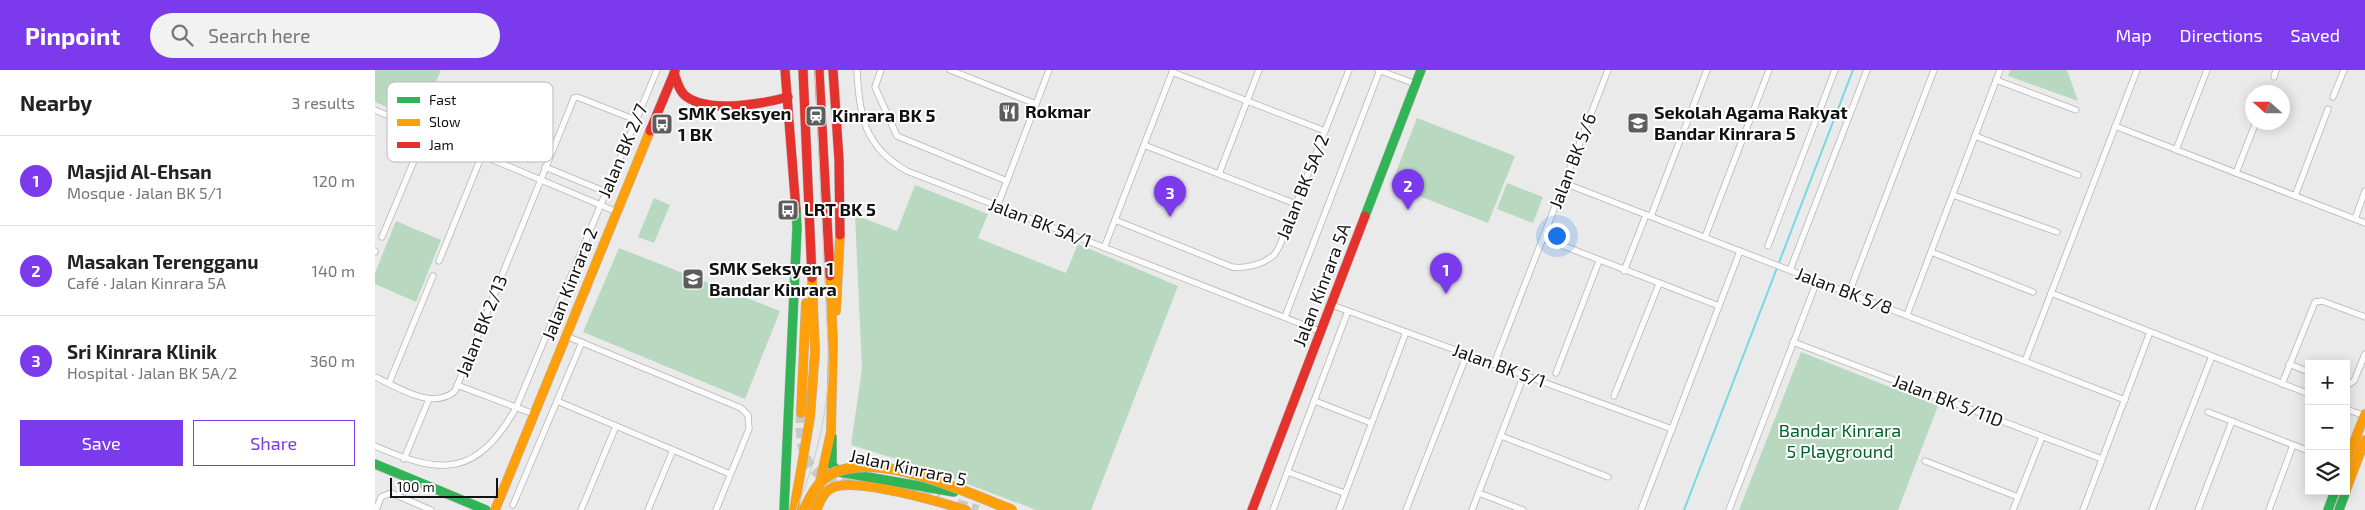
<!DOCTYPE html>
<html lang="en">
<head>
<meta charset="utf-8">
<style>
	:root { --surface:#fff; --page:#f2f2f2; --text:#222; --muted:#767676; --line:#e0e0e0; --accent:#7c3aed }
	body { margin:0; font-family:"Exo 2",sans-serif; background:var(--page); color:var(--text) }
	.controls { position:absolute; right:15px; bottom:15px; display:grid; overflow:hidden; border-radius:0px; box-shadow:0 2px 12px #0003 }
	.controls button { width:45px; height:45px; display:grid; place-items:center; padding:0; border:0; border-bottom:1px solid var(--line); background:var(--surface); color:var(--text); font:25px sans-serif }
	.compass { position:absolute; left:1870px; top:15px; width:45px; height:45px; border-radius:50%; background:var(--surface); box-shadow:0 2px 12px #0003; rotate:291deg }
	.scale { position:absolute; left:15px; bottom:12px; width:108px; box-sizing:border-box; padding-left:5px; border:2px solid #111112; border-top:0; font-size:14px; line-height:18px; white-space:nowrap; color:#111112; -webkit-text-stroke:4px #fff; paint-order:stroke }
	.you { position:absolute; left:1181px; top:165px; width:18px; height:18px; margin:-12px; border:4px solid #fff; border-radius:50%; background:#1a73e8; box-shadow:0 0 0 8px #1a73e833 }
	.badge { display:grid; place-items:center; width:32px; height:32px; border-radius:50%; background:var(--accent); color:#fff; font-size:16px; font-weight:700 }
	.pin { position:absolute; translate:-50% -41px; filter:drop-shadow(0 1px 2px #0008) }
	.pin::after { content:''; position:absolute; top:26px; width:18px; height:15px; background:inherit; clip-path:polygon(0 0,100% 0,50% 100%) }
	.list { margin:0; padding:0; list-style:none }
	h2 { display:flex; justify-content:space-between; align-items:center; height:65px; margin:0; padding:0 20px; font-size:21px }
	h2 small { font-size:16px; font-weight:400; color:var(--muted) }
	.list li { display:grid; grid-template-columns:32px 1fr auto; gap:15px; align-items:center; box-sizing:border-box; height:90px; padding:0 20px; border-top:1px solid var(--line) }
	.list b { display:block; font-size:19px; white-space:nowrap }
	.list p { margin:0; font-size:16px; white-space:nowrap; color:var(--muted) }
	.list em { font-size:16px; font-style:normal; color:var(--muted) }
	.actions { display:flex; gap:10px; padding:15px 20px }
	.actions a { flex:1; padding:11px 0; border:1px solid var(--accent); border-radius:0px; text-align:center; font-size:18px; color:var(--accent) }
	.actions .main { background:var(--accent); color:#fff }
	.icon { flex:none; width:28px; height:28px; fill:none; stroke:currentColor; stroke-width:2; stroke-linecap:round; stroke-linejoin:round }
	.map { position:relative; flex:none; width:1990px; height:440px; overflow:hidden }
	header { display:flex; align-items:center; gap:30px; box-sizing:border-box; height:70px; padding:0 25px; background:var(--accent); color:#fff }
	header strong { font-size:24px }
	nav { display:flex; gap:28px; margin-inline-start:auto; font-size:18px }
	.search { width:350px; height:45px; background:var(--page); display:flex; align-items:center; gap:12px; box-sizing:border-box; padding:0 18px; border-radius:28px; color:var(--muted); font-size:19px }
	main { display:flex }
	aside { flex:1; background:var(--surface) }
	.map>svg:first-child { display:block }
</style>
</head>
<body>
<header>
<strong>Pinpoint</strong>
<div class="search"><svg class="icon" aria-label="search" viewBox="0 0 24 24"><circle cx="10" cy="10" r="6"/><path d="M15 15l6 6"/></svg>Search here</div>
<nav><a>Map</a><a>Directions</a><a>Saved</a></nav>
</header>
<main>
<aside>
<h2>Nearby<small>3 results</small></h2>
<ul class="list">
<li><span class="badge">1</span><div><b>Masjid Al-Ehsan</b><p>Mosque · Jalan BK 5/1</p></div><em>120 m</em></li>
<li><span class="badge">2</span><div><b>Masakan Terengganu</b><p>Café · Jalan Kinrara 5A</p></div><em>140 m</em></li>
<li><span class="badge">3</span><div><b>Sri Kinrara Klinik</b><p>Hospital · Jalan BK 5A/2</p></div><em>360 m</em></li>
</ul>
<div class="actions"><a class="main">Save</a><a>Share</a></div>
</aside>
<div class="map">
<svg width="1990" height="440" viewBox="0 0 1990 440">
	<rect width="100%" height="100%" fill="#eaeaea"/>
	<g fill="#b8d9bf">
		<path d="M0 0H66L45 51 0 32Z"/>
		<path d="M1635 0H1692L1703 31 1633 6Z"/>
		<path d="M1042 48 1140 86 1113 153 1016 115Z"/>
		<path d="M1132 113 1168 127 1158 153 1122 139Z"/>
		<path d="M540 115 613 144 603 168 691 203 703 174 803 216 716 440H661L551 398 476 375 487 299 480 145 522 161Z"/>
		<path d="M279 128 295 135 279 173 263 167Z"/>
		<path d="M21 151 66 170 41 232 0 214V203Z"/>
		<path d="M244 178 405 241 370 329 208 262Z"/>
		<path d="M1426 282 1563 336 1523 440H1364Z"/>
	</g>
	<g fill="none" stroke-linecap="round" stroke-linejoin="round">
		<path stroke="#74d9e0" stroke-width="2" d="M1309 440 1478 0"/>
		<g stroke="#c9c9ca" stroke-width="10" stroke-dasharray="10 5" stroke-linecap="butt">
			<path d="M426 343C425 363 425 396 448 406 459 410 471 411 483 413"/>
			<path d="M532 421 564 429"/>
			<path d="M582 434 603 440"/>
		</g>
		<g stroke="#b4b4b4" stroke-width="7">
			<g id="street">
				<path d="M482 0C484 45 489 77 532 101L947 262"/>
				<path d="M506 0 500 17 522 66 632 111"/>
				<path d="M575 0 661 34"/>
				<path d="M1003 0 1041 14"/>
				<path d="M797 2 950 61"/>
				<path d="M1899 7 1901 0"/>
				<path d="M1621 10 1701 40"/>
				<path d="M1893 22 1894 19"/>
				<path d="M1958 27 1969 0"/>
				<path d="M0 40 242 142"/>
				<path d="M1740 56 1990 153"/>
				<path d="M1600 66 1703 105"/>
				<path d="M769 75 921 134"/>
				<path d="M1801 80 1832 0"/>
				<path d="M170 97 231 122"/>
				<path d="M1861 103 1881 52"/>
				<path d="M844 104 884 0"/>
				<path d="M1189 113 1750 330"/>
				<path d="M1578 125 1682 162"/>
				<path d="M1920 126 1953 39"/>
				<path d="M622 137 674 0"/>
				<path d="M1276 146 1332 0"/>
				<path d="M1980 149 1990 121"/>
				<path d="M740 150 857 197C870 199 889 194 899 185 903 180 906 173 908 167L974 0"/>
				<path d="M7 167 51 62"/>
				<path d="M1330 167 1394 0"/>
				<path d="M1168 168 1344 236"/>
				<path d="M1393 176 1460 0"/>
				<path d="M729 178 798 0"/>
				<path d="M0 182V181"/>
				<path d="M1556 182 1658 222"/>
				<path d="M64 191 107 85"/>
				<path d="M1415 200 1492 0"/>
				<path d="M1249 201 1271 145"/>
				<path d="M1474 223 1559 0"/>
				<path d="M1676 223 1934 324"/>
				<path d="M954 234 1297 359"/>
				<path d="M1532 245 1625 0"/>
				<path d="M910 247 1005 0"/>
				<path d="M191 266 366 338 373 345 374 359 341 440"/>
				<path d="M1418 272 1727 389"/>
				<path d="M1650 291 1762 0"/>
				<path d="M1119 294 1233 0"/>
				<path d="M1914 294 1934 302"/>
				<path d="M1181 303 1224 191"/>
				<path d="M0 307C23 317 57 341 80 321L199 28 202 27 261 50"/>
				<path d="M14 313 58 206"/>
				<path d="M1907 314 1940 232 1947 231 1990 247"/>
				<path d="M82 315 159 344"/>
				<path d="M1971 316 1979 311 1990 284"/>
				<path d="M1239 326 1284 214"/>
				<path d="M182 331 355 404"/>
				<path d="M940 331 996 353"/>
				<path d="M1971 339 1990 346"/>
				<path d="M1833 342 1934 381"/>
				<path d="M1126 366 1233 407"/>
				<path d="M0 376C68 406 102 406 141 338L282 0"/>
				<path d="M29 389 54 329"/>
				<path d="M1550 391 1643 427"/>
				<path d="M913 402 969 423"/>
				<path d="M1104 423 1148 440"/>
				<path d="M138 435 207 272"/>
				<path d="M1 440 6 427 16 423 56 440"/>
				<path d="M206 440 241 356"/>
				<path d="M273 440 298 380"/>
				<path d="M898 440 973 241"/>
				<path d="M964 440 1031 262"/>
				<path d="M1031 440 1092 284"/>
				<path d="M1097 440 1149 305"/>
				<path d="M1266 440 1365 181"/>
				<path d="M1354 440 1442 211"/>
				<path d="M1638 440 1667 367"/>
				<path d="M1708 440 1775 262"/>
				<path d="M1777 440 1837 286"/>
				<path d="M1823 440 1857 351"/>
				<path d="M1894 440 1918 375"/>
			</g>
		</g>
		<g stroke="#b4b4b4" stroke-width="10">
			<g id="fast">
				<path d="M990 146 1046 0"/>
				<path d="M457 367V395L464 402 579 422"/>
				<path d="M0 394 111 440"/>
				<path d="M409 440 422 158 421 140"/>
				<path d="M1953 440 1960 421"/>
				<path d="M1964 440 1971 421"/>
			</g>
		</g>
		<g stroke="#b4b4b4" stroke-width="10">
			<g id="slow">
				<path d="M461 241 465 165"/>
				<path d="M426 343 431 233"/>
				<path d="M1971 393 1990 344"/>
				<path d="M1971 420 1990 370"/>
				<path d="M443 437C446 428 450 420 459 417 483 408 565 432 591 440"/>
				<path d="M120 440 275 61"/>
				<path d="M419 440 435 348 440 282 437 208"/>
				<path d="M439 440 456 362 458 272 455 206"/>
			</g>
		</g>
		<g stroke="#b4b4b4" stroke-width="10">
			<g id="jam">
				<path d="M410 0 421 140"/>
				<path d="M428 0 437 208"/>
				<path d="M444 0 455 206"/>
				<path d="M458 0 464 90 465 165"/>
				<path d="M299 3C302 11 304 22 312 27 335 43 387 34 413 27"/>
				<path d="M275 61 300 1"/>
				<path d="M877 440 990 146"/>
			</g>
		</g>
		<use href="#street" stroke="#fcfcfc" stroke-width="5.5"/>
		<use href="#fast" stroke="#30b455" stroke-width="9"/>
		<use href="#slow" stroke="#ff9f0a" stroke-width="9"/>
		<use href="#jam" stroke="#e5322d" stroke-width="9"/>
		<path stroke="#cbcbcc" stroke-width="1" d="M421 440C440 394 452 348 454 298L440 0"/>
		<g stroke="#b4b4b4" stroke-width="11" stroke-linecap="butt">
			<path id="slow-bridge" d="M429 440C435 427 443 411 456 404 505 380 590 422 637 440"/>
		</g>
		<use href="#slow-bridge" stroke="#ff9f0a" stroke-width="10"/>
	</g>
	<defs>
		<g id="restaurant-square" transform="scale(1.125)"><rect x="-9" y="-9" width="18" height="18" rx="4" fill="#5d5d5e" stroke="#fff"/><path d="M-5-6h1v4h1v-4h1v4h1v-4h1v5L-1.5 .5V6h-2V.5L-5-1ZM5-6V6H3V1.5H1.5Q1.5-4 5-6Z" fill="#fff"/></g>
		<g id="station-square" transform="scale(1.125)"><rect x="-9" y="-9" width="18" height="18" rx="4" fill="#5d5d5e" stroke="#fff"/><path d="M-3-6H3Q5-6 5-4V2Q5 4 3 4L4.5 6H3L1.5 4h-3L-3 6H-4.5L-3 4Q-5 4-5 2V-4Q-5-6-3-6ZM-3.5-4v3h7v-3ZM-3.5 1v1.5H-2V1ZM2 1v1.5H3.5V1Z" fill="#fff"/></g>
		<g id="school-square" transform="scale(1.125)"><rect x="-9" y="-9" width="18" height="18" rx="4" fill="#5d5d5e" stroke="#fff"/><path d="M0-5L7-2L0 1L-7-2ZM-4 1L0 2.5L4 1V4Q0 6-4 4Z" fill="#fff"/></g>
		<g id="bus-square" transform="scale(1.125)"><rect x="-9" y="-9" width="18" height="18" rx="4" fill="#5d5d5e" stroke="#fff"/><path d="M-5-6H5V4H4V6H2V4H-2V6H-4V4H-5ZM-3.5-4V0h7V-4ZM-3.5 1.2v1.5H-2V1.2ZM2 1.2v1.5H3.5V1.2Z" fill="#fff"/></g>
	</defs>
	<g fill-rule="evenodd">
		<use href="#restaurant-square" x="634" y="42"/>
		<use href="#station-square" x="441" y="46"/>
		<use href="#school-square" x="1263" y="53"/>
		<use href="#bus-square" x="287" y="54"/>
		<use href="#bus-square" x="413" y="140"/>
		<use href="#school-square" x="318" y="209"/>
	</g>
	<g text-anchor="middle" stroke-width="4" stroke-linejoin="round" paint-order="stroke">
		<g font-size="18" font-weight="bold" fill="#111112" stroke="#fff" text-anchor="start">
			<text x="650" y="48">Rokmar</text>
			<text x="1279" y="49">Sekolah Agama Rakyat<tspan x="1279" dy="21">Bandar Kinrara 5</tspan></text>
			<text x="303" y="50">SMK Seksyen<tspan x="303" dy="21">1 BK</tspan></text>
			<text x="457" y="52">Kinrara BK 5</text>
			<text x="429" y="146">LRT BK 5</text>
			<text x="334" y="205">SMK Seksyen 1<tspan x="334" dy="21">Bandar Kinrara</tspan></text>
		</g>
		<g font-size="18" fill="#111112" stroke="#fff">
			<text transform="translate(248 81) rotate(-67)" y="6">Jalan BK 2/7</text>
			<text transform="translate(1198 91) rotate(-69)" y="6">Jalan BK 5/6</text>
			<text transform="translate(928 117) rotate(-68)" y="6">Jalan BK 5A/2</text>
			<text transform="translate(665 153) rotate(21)" y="6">Jalan BK 5A/1</text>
			<text transform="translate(195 214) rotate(-68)" y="6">Jalan Kinrara 2</text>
			<text transform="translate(947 215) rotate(-69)" y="6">Jalan Kinrara 5A</text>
			<text transform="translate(1469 221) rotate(21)" y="6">Jalan BK 5/8</text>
			<text transform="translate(107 256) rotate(-68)" y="6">Jalan BK 2/13</text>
			<text transform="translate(1124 296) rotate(20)" y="6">Jalan BK 5/1</text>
			<text transform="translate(1573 331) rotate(21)" y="6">Jalan BK 5/11D</text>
			<text transform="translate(533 398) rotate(12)" y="6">Jalan Kinrara 5</text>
		</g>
		<g font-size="18" fill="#01622a" stroke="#fff">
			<text x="1465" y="367">Bandar Kinrara<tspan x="1465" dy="21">5 Playground</tspan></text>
		</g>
	</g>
	<rect x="12" y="12" width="166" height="80" rx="8" fill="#fff" stroke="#b8b8b8" stroke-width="1"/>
	<rect x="22" y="27" width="23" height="6" fill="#30b455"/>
	<rect x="22" y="49" width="23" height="7" fill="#ff9f0a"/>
	<rect x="22" y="72" width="23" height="6" fill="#e5322d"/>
	<g font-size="14" fill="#111112">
		<text x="54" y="35">Fast</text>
		<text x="54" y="57">Slow</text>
		<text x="54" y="80">Jam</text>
	</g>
</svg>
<div class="controls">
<button>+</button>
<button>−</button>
<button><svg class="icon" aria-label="layers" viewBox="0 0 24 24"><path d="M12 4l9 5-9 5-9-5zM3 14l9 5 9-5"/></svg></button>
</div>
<svg class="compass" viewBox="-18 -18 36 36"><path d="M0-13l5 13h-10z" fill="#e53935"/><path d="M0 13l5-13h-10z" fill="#767676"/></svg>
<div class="scale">100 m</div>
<div class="you"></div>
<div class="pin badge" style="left:1071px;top:224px">1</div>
<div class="pin badge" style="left:1033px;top:140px">2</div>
<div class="pin badge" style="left:795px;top:147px">3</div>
</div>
</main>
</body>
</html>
